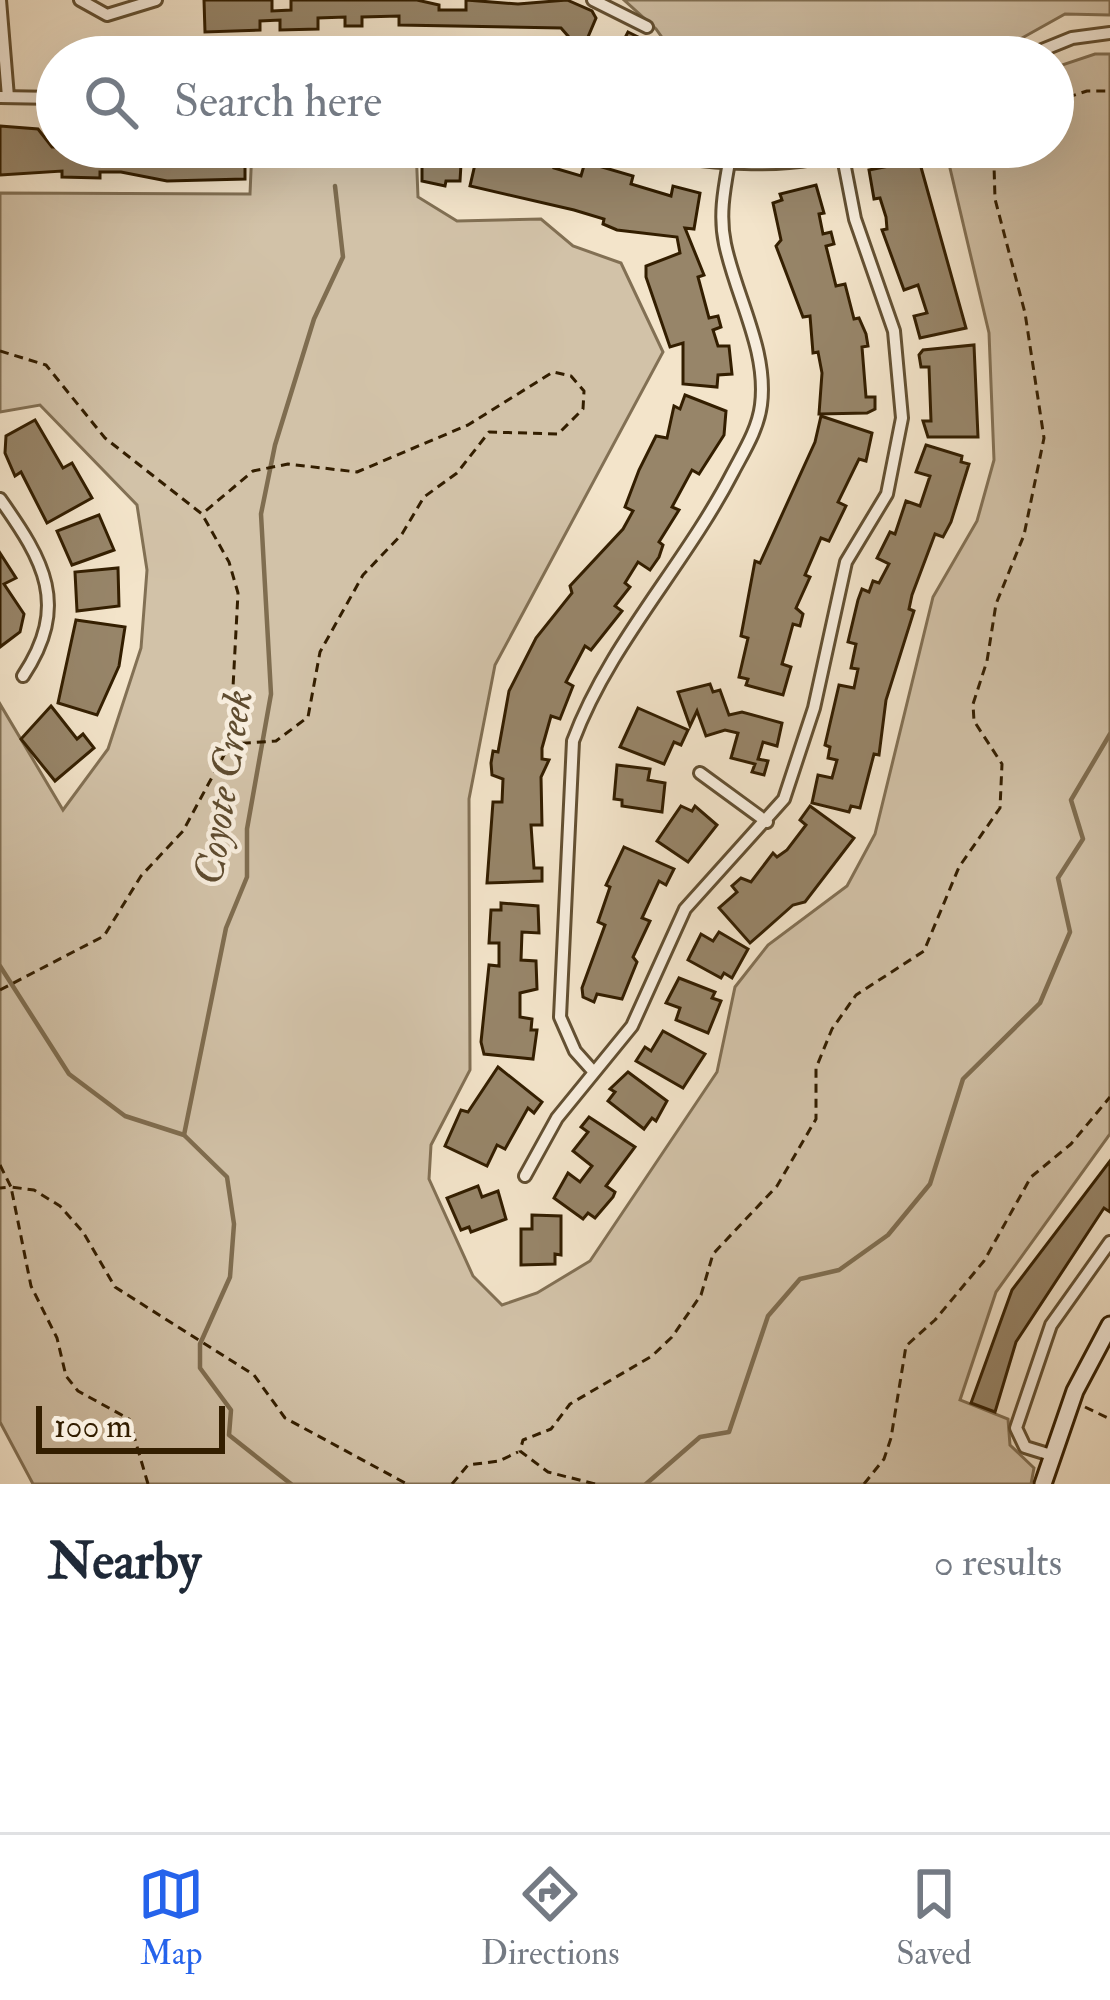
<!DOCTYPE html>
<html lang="en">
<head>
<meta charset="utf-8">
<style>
	:root { --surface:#fff; --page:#f6f6f7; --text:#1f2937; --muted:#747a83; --line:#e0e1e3; --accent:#2563eb }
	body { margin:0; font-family:"IM FELL Double Pica",serif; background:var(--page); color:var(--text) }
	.scale { position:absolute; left:36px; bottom:30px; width:189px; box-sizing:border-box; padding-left:12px; border:6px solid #331e00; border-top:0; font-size:33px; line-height:42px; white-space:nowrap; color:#331e00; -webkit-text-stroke:9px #f7eddd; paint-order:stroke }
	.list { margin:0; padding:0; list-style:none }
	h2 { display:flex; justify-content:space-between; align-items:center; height:156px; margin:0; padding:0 48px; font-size:51px }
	h2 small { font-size:39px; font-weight:400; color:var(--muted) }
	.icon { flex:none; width:66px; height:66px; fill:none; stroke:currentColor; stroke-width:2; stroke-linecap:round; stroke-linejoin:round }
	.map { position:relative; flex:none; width:1110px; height:1484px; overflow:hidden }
	.search { position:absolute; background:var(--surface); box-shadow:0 12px 48px #0002; left:36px; right:36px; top:36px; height:132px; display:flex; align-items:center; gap:30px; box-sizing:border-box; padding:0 42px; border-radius:66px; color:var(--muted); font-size:45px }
	.sheet { height:348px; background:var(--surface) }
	nav { display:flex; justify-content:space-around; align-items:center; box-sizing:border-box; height:168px; border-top:3px solid var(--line); background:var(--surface); font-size:33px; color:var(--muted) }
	nav a { display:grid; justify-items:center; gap:6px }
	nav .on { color:var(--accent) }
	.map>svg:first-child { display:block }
</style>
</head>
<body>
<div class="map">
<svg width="1110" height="1484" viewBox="0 0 1110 1484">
	<rect width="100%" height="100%" fill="#f3e4ca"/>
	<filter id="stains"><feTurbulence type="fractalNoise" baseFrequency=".00167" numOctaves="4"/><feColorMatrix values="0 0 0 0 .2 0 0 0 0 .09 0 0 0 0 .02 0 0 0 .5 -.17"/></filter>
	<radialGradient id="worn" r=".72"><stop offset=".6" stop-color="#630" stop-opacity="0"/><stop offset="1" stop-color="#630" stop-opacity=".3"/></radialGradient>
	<g fill="#d2c2a8" stroke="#827054" stroke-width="3">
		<path d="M624 0H1110V15L1065 14 988 57H676L656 29Z"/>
		<path d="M1095 54H1110V1134L996 1292 960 1400 1008 1419 1010 1445 1034 1468 1031 1484H33L0 1422V704L63 810 108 749 141 648 147 570 137 505 40 405 0 412V193L250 194 252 147H416L418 197 457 221 541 219 573 246 621 263 663 352 495 665 469 799 470 1070 431 1145 429 1179 473 1276 502 1305 537 1293 590 1261 717 1072 735 987 768 945 847 886 875 834 933 597 977 521 994 460 989 333 945 147H1053V68Z"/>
	</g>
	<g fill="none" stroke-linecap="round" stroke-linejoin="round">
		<g stroke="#7f6d50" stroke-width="4.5">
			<path d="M0 966 69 1074 125 1116 184 1135 227 1177 234 1224 230 1277 200 1344V1368L231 1410 229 1435 291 1484"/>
			<path d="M184 1135 226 928 247 877V829L271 694 261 514 275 445 314 319 343 257 335 186"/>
			<path d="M646 1484 700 1437 729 1432 768 1316 800 1279 839 1270 888 1235 930 1184 963 1079 1040 1003 1070 932 1058 878 1083 839 1071 800 1110 734"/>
		</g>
	</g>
	<g fill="#978569" stroke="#331e00" stroke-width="3">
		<path d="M204 0H272V11L291 10V0H417L439 5V10H466V0L518 4 567 0 592 11 596 18 582 51 564 44 568 36 561 28 399 25V16L362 17V26H345V17L318 18V29L280 30V20L260 21V30L205 32Z"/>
		<path d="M628 32 679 57H615Z"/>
		<path d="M0 126 38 129 52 147H245V179L167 181 121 172H100V178L62 177V171L0 175Z"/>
		<path d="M422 147H462L460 181H446L445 186 422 181Z"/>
		<path d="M479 147H534L558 154 554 168 581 176 585 162 633 176 631 184 671 196 673 186 700 193 694 229 685 228 704 275 698 277 709 318 718 316 721 327 713 330 718 346H729L732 374 718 375 717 387 683 384V343L670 347 646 277V266L680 253 677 237 617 230 603 224 604 219 574 210 470 186Z"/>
		<path d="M919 160 966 328 920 338 914 316 927 313 918 285 904 290 882 230 887 229 886 217 880 198 874 199 869 170Z"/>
		<path d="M816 185 824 213 819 214 823 234 831 232 834 244 826 246 836 286 845 284 854 319 859 318 866 334 868 346 862 347 866 397H875V409L867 413 819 414 822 373 818 352 813 353 810 316 803 317 776 246 781 240 773 203 782 200 780 194Z"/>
		<path d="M974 345 978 437H928L923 421H931L929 367H921L919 355 923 350Z"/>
		<path d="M685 395 726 411 724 435 699 474 692 470 672 507 679 510 659 542 663 545 659 557 650 570 638 562 625 583 630 587 615 606 622 611 591 650 585 646 566 682 573 686 560 719 551 716 542 748V759L549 760 541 777 542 825H531L534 868H542V881L487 883 493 802H502L503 779 492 775 491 763 493 751 498 752 509 691 536 638 572 593 570 586 623 529 633 511 625 507 639 470 656 436 667 438 674 406 680 409Z"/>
		<path d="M821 416 872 433 866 461 859 459 838 502 846 506 829 541 821 538 805 575 810 577 796 608 803 614 800 626 793 624 782 664 791 667 783 695 746 685 748 679 739 677 748 638 741 636 755 561 760 563 815 442Z"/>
		<path d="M35 420 63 468 72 463 92 498 47 523 21 472 15 476 5 453 6 436Z"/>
		<path d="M926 445 962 456 961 462 969 464 951 522 943 537 935 534 912 595 909 609 914 611 886 700 879 755 874 754 860 808 851 806 849 812 812 803 818 775 832 778 837 760 828 758 830 747 825 745 839 685 854 688 858 669 851 668 856 644 848 642 858 600 862 589 869 592 873 581 879 583 889 564 877 558 890 532 895 534 906 501 920 506 930 476 916 472Z"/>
		<path d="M99 515 114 550 72 565 57 531Z"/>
		<path d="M0 553 16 578 4 584 24 614 20 632 0 647Z"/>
		<path d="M118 568 119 606 77 611 75 572Z"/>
		<path d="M76 620 125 627 119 666 97 715 58 703Z"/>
		<path d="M710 684 713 692 720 690 729 715 742 712 782 723 777 746 763 742 758 759 768 761 764 775 752 772 755 764 731 758 738 733 725 730 706 736 697 711 690 726 678 692Z"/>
		<path d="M51 706 77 739 83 734 94 748 55 781 21 739Z"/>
		<path d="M638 708 688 730 681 745 674 742 664 764 620 747Z"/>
		<path d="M617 765 650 769 648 780 665 783 662 812 622 806V800L614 799Z"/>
		<path d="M681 806 692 811 695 806 717 825 688 862 657 841Z"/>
		<path d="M810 806 854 838 805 902 793 905 750 943 719 908 737 892 732 886 741 878 751 882 773 853 777 857 787 850 806 825 800 820Z"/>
		<path d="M624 847 674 869 666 885 659 881 642 918 650 921 633 957 637 962 622 999 597 994 594 1002 583 997 582 988 605 925 598 922 610 887 606 885Z"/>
		<path d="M501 903 538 906 539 933 522 932 521 960 536 961 537 989 520 993V1017L532 1019 531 1030H537L533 1059 484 1054 481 1042 489 965 499 966V943H489L491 910H501Z"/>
		<path d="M719 932 748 949 732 978 724 973 721 978 688 960 701 934 713 941Z"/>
		<path d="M679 978 715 992 712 998 721 1001 708 1033 676 1020 680 1008 666 1003Z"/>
		<path d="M663 1031 705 1054 683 1088 636 1061 645 1047 651 1051Z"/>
		<path d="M498 1067 542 1102 534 1113 528 1108 505 1149 497 1145 487 1166 445 1146 461 1110 468 1112Z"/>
		<path d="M628 1072 667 1101 656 1121 652 1118 644 1129 608 1101 615 1092 610 1089Z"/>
		<path d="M589 1117 635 1147 606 1186 615 1192 613 1197 595 1218 588 1213 583 1219 554 1198 568 1173 580 1182 592 1166 573 1151 588 1132 581 1127Z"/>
		<path d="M1110 1161V1212L1104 1208 1016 1342 995 1412 971 1403 1012 1290Z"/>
		<path d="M478 1186 482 1197 498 1191 506 1219 471 1232 469 1227 461 1230 447 1198Z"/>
		<path d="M532 1215 561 1216V1255L555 1254V1264L521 1265V1229H532Z"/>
	</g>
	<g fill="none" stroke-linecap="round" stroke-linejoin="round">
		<g stroke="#635032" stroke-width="16">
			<g id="street">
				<path d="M0 0 8 97"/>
				<path d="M80 0 107 15 156 0"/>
				<path d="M593 0 647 27"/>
				<path d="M1025 57 1072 38 1110 33"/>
				<path d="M0 97 57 98"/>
				<path d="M636 147C693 164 797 173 852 147"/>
				<path d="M0 499C44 561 70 605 23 676"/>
				<path d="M700 773 767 822"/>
				<path d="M592 1070 575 1051 560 1017 573 741C609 644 685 565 733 472 744 451 758 429 761 405 768 350 736 297 725 244 719 216 724 190 729 162"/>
				<path d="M525 1176 557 1118 632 1026 685 909 784 799 814 708 846 562 887 494 902 418 894 331 855 219 842 152"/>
				<path d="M1051 1455 1025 1447 1016 1428 1051 1325 1110 1242"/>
			</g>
		</g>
		<g stroke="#331e00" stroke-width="21">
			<path id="secondary" d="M1043 1484 1075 1391 1110 1325"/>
		</g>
		<g stroke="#331e00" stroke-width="3" stroke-dasharray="9 6" stroke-linecap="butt">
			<path d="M1053 102 1087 91H1110"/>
			<path d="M0 351 46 365 105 438 202 514 229 562 238 593 230 744"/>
			<path d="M0 990 104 936 141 876 183 831 230 744 276 741 308 717 320 652 363 575 402 534 424 497 457 473 489 432 558 434 583 409 584 391 571 376 553 372 468 425 357 472 288 464 253 471 202 514"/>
			<path d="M0 1165 11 1187 0 1188"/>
			<path d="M1085 1407 1110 1419"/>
			<path d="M148 1484 129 1419 78 1391 66 1376 57 1338 31 1286 11 1187 34 1190 60 1206 83 1232 115 1287 254 1375 285 1418 407 1484"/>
			<path d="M452 1484 468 1465 499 1461 518 1452"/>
			<path d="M595 1484 548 1472 520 1451 523 1440 551 1429 570 1404 652 1356 672 1337 701 1295 713 1254 777 1186 816 1119V1068L832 1029 856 995 924 951 959 867 1000 808 1002 764 974 721 973 704 987 661 996 604 1024 535 1044 438 1025 313 995 199 994 165 1005 147"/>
			<path d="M864 1484 884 1459 891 1438 906 1346 935 1320 984 1261 1031 1177 1071 1144 1110 1097"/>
		</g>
		<use href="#street" stroke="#f7eddd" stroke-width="10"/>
		<use href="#secondary" stroke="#f7eddd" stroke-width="15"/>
	</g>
	<g text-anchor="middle" stroke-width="9" stroke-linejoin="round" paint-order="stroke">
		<g font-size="42" font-style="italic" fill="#5f4c2f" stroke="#f7eddd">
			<text transform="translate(222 787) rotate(-81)" y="15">Coyote Creek</text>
		</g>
	</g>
	<rect width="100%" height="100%" filter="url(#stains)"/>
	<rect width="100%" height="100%" fill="url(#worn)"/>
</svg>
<div class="scale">100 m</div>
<div class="search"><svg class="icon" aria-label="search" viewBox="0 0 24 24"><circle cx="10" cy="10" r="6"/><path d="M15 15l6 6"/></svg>Search here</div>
</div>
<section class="sheet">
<h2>Nearby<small>0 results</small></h2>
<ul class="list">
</ul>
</section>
<nav>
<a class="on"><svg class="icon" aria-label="map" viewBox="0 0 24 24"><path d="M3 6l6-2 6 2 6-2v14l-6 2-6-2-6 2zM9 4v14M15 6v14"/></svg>Map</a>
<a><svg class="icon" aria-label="directions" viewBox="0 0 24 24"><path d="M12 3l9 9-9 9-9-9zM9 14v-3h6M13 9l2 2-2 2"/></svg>Directions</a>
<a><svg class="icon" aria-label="saved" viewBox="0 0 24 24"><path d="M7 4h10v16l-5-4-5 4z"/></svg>Saved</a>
</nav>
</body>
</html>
